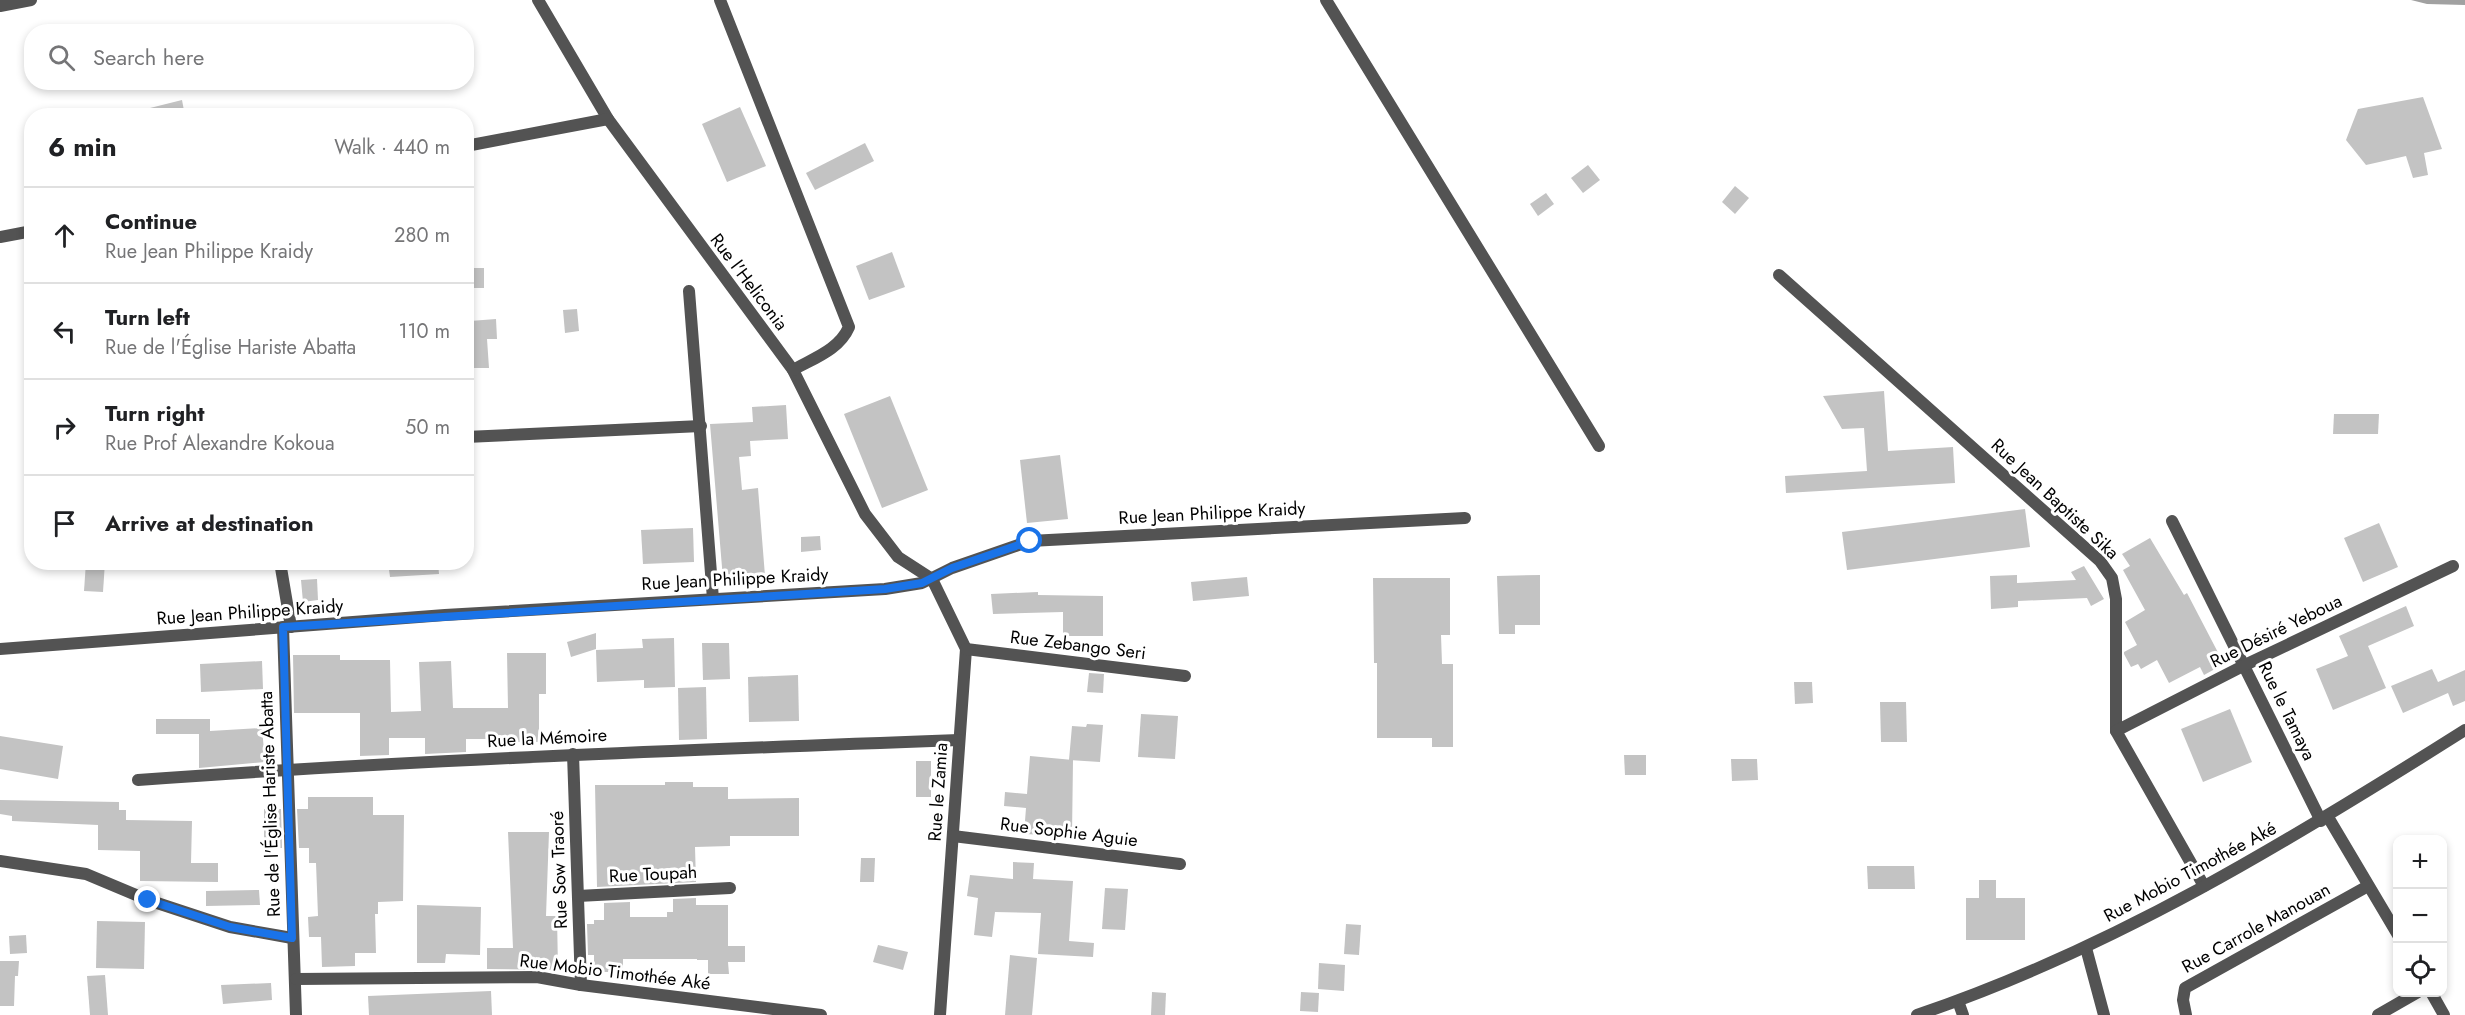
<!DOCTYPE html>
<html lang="en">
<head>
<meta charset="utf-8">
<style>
	:root { --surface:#fff; --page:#f6f6f6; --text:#202124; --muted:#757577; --line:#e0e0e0 }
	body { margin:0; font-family:Jost,sans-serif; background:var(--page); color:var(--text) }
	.controls { position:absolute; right:18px; bottom:18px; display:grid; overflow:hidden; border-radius:12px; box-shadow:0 3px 9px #0003 }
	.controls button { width:54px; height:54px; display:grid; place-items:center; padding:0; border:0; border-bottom:2px solid var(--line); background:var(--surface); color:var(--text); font:30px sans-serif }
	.stop { position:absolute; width:18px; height:18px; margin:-14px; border:4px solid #1a73e8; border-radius:50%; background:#fff }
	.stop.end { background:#1a73e8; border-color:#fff; box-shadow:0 2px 6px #0008 }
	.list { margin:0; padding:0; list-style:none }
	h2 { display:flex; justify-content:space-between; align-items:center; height:78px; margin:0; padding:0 24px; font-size:26px }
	h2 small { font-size:20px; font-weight:400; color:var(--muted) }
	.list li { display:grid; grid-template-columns:39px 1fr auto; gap:18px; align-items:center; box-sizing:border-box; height:96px; padding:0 24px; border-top:2px solid var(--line) }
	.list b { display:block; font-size:22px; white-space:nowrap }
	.list p { margin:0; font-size:20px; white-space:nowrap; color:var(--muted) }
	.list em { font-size:20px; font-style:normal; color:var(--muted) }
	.icon { flex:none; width:33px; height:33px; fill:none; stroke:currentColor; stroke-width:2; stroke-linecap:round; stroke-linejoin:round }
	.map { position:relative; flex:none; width:2465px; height:1015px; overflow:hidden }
	.search { position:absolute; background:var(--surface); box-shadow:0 3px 9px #0003; left:24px; top:24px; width:450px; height:66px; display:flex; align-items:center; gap:15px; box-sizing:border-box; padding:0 21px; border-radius:24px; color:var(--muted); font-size:22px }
	.panel { position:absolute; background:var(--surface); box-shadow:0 3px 9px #0003; left:24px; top:108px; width:450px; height:462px; border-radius:24px }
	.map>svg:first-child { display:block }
</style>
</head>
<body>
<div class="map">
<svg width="2465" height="1015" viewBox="0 0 2465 1015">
	<rect width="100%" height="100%" fill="#fff"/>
	<path fill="#a1a1a1" d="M2411 0H2465V5L2427 4Z"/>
	<g fill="#c3c3c3">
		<path d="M2423 97 2442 149 2424 153 2428 175 2413 178 2406 156 2366 165 2346 140 2358 109Z"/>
		<path d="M182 100 185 116H143L142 110Z"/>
		<path d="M740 107 766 166 727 182 702 124Z"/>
		<path d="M865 143 874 161 815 190 806 173Z"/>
		<path d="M1588 165 1600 180 1583 193 1571 178Z"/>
		<path d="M1735 186 1749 198 1735 214 1722 202Z"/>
		<path d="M1546 193 1554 204 1538 216 1530 204Z"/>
		<path d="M892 252 905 287 869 300 856 266Z"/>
		<rect x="466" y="268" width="18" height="20"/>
		<path d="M577 309 579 331 565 333 563 310Z"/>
		<path d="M496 319 497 339H487L489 368H472L470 321Z"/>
		<path d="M1884 391 1888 451 1953 447 1955 483 1786 493 1785 476 1867 471 1864 428 1842 429 1823 396Z"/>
		<path d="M890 396 928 490 882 508 844 414Z"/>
		<path d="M786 405 788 439 750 441 751 456 739 457 742 490 758 488 765 576 723 579 710 424 753 422 752 407Z"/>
		<path d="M2334 414H2379L2378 434H2333Z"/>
		<path d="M1060 455 1068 519 1027 523 1020 460Z"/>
		<path d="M2025 509 2030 547 1847 570 1842 532Z"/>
		<path d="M2379 523 2398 567 2363 582 2344 538Z"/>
		<path d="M693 528 694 562 643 564 641 530Z"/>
		<path d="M820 536 821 550 801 552V537Z"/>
		<path d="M2150 538 2184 595 2187 593 2224 664 2204 675 2200 667 2169 683 2157 660 2141 669 2138 664 2131 667 2124 654V652L2137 645 2125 622 2145 610 2123 570 2130 566 2122 554Z"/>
		<path d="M86 562H105L103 592 84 591Z"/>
		<path d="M388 562H438L439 574 390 577Z"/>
		<path d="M2084 566 2104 599 2091 606 2087 598 2018 601V607L1991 609 1990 576 2017 575V583L2076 580 2071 572Z"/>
		<path d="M1540 575V625H1515V634H1499L1497 576Z"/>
		<path d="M1247 577 1249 596 1193 601 1191 582Z"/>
		<path d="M1373 578H1450V635H1441L1442 664H1453V747H1432V738H1377V663H1374Z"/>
		<path d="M317 579 318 600 303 602 301 580Z"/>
		<path d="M1038 592V595L1103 596V636H1063V612L993 614 991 594Z"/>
		<path d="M2406 606 2414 626 2368 646 2386 688 2333 710 2316 669 2348 656 2339 636Z"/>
		<path d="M596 633V649L571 657 567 642Z"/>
		<path d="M674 638 675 687 644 688V680L597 682 596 650 643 648 642 639Z"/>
		<path d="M702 643H729L730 679 703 680Z"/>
		<path d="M507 653H546V694H539V742H514V739H466V752L425 754V738H389V755L360 756V713H294L293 655H340V660H390L391 712 421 711 419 662 451 661 453 708H508Z"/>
		<path d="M262 661 263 689 201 692 200 664Z"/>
		<path d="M2432 669 2438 682 2465 670V701L2453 706 2448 693 2403 713 2391 686Z"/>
		<path d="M1089 673 1104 674 1103 693 1087 692Z"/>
		<path d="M798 675 799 721 749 722 748 677Z"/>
		<path d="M1794 682H1812L1813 703 1795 704Z"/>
		<path d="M706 687 707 739 679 740 678 688Z"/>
		<path d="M1880 702H1906L1907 742H1881Z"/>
		<path d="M2230 709 2252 762 2203 782 2181 729Z"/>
		<path d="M1141 714 1178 716 1175 759 1138 757Z"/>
		<path d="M156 719H210V731L262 728 265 762 199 768V734H156Z"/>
		<path d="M1087 724 1103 725 1100 762 1069 760 1072 726 1086 727Z"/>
		<path d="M0 736 63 746 58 779 0 769Z"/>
		<path d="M1624 755H1646V775H1625Z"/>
		<path d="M1030 756 1073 760 1072 836 1024 834 1026 808 1004 806 1005 792 1027 794Z"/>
		<path d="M1731 759H1757L1758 780 1732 781Z"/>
		<rect x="916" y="761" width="15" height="36"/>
		<path d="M665 782H693V787H728V799L799 798V836H730V846L695 847 696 882 597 887 595 785H665Z"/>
		<path d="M308 797H373V815H404L403 901 378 902V914H375L376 953H355V966L322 967 321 937H309L308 917 318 916 316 863H309V848H299L297 809H308Z"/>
		<path d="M0 800 119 802V810H126V820L192 821 191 863H218V882L140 881V851L98 850V825L12 821V816L0 814Z"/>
		<path d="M264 809H281L282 848H264Z"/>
		<path d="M508 832H549L546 916H557L558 970 487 969V948H513Z"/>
		<path d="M861 858H875L874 882H860Z"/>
		<path d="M1013 862 1034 863 1033 879 1073 881 1069 941 1094 943 1093 957 1038 954 1041 913 995 912 992 937 974 935 978 898 967 896 970 875 1013 879Z"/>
		<path d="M1867 866H1914L1915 889H1868Z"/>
		<path d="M1979 880H1996V898H2025V940H1966V898H1979Z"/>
		<path d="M1105 888 1128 889 1125 930 1102 929Z"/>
		<path d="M259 890 260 905 206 906V891Z"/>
		<path d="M696 898V905H728V946H745V962H728L729 974H708V960H697V959H623V972H594V955H588L587 924H594V920H604V903L630 902V917H667V912H673V899Z"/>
		<path d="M417 905 481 907 480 955 446 954 445 963H417Z"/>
		<path d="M97 921 145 922 144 969 96 968Z"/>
		<path d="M1346 924 1361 925 1359 955 1344 954Z"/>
		<path d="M26 935 27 953 10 954 9 936Z"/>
		<path d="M878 945 908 952 903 970 873 962Z"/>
		<path d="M1010 955 1037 958 1032 1015H1005Z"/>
		<path d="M0 961H19L18 976H15L14 1006H0Z"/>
		<path d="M1319 963 1345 965 1344 991 1318 989Z"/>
		<path d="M105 975 108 1015H90L87 976Z"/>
		<path d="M271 983 272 1000 223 1004 221 985Z"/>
		<path d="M491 991 492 1015H369L368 996Z"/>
		<path d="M1152 992 1166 993 1165 1015H1151Z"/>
		<path d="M1301 992 1319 993 1318 1012 1300 1011Z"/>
	</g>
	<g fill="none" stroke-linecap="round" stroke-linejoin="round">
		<g stroke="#535353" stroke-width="12">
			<path d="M538 0 608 119 793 370 865 514 898 557 932 579 966 649 940 1015"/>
			<path d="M720 0 849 327C839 350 814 358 793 370"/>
			<path d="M1326 0 1599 446"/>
			<path d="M0 6 31 0"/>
			<path d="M466 146 608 119"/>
			<path d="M0 237 32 231"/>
			<path d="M1779 275 2100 561 2112 578 2116 599V731L2204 886"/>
			<path d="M689 291 713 599"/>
			<path d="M466 437 701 426"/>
			<path d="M2172 521 2321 821"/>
			<path d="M280 562 291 627"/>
			<path d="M283 627 296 1015"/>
			<path d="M0 649 445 615 885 589 922 583 952 568 1030 541 1465 518"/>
			<path d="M966 649 1185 676"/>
			<path d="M2116 731 2245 665 2453 566"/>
			<path d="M573 754 581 985"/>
			<path d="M138 780C411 760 685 750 959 740"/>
			<path d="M2328 817 2398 935"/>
			<path d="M953 836 1180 864"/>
			<path d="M0 861 86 874 148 900 230 927 292 938"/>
			<path d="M578 896 730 888"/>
			<path d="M2086 948 2104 1015"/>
			<path d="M296 979 537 977 581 985 821 1015"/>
			<path d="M2431 992 2444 1015"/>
			<path d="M1958 1001 1963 1015"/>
			<path d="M1917 1015C2113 949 2291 840 2465 730"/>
			<path d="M2186 1015 2183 1000 2185 988 2368 886"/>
			<path d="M2378 1015 2418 992"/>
		</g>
	</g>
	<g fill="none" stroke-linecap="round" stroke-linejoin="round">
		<path stroke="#1a73e8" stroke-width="8" d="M148 900 230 927 292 938 283 627 885 589 922 583 952 568 1030 541"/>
	</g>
	<g text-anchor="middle" stroke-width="6" stroke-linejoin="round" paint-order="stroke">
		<g font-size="18" fill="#000" stroke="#fff">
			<text transform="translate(749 282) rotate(53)" y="6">Rue l'Heliconia</text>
			<text transform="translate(2055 499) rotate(43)" y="6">Rue Jean Baptiste Sika</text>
			<text transform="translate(1212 513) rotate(-3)" y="6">Rue Jean Philippe Kraidy</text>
			<text transform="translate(735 579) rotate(-3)" y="6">Rue Jean Philippe Kraidy</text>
			<text transform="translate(250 612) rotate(-4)" y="6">Rue Jean Philippe Kraidy</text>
			<text transform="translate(2276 631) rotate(-26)" y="6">Rue Désiré Yeboua</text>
			<text transform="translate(1078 645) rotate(7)" y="6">Rue Zebango Seri</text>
			<text transform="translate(2287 711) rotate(64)" y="6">Rue le Tamaya</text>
			<text transform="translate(547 738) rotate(-3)" y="6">Rue la Mémoire</text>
			<text transform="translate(938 792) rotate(-86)" y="6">Rue le Zamia</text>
			<text transform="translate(270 804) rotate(-92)" y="6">Rue de l'Église Hariste Abatta</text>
			<text transform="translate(1069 832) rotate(7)" y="6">Rue Sophie Aguie</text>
			<text transform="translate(559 870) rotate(-92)" y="6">Rue Sow Traoré</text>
			<text transform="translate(2190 872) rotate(-28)" y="6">Rue Mobio Timothée Aké</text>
			<text transform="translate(653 874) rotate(-3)" y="6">Rue Toupah</text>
			<text transform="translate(2256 928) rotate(-29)" y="6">Rue Carrole Manouan</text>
			<text transform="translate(615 972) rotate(7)" y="6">Rue Mobio Timothée Aké</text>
		</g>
	</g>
</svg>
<div class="controls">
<button>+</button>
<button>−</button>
<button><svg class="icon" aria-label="locate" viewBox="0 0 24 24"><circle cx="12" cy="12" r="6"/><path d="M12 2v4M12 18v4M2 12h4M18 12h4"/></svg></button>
</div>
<div class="stop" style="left:1030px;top:541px"></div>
<div class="stop end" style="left:148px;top:900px"></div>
<div class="search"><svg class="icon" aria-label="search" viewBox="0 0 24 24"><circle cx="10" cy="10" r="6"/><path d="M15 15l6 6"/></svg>Search here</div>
<section class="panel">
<h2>6 min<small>Walk · 440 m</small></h2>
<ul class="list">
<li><svg class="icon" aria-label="ahead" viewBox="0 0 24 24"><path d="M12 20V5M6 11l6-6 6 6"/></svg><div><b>Continue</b><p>Rue Jean Philippe Kraidy</p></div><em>280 m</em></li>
<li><svg class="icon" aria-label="left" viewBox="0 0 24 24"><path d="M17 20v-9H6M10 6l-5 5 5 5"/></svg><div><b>Turn left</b><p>Rue de l'Église Hariste Abatta</p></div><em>110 m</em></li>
<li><svg class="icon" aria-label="right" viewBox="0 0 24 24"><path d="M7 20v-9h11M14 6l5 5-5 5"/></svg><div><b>Turn right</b><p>Rue Prof Alexandre Kokoua</p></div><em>50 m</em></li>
<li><svg class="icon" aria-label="arrive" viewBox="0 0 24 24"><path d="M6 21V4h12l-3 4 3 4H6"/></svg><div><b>Arrive at destination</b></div></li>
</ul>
</section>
</div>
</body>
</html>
